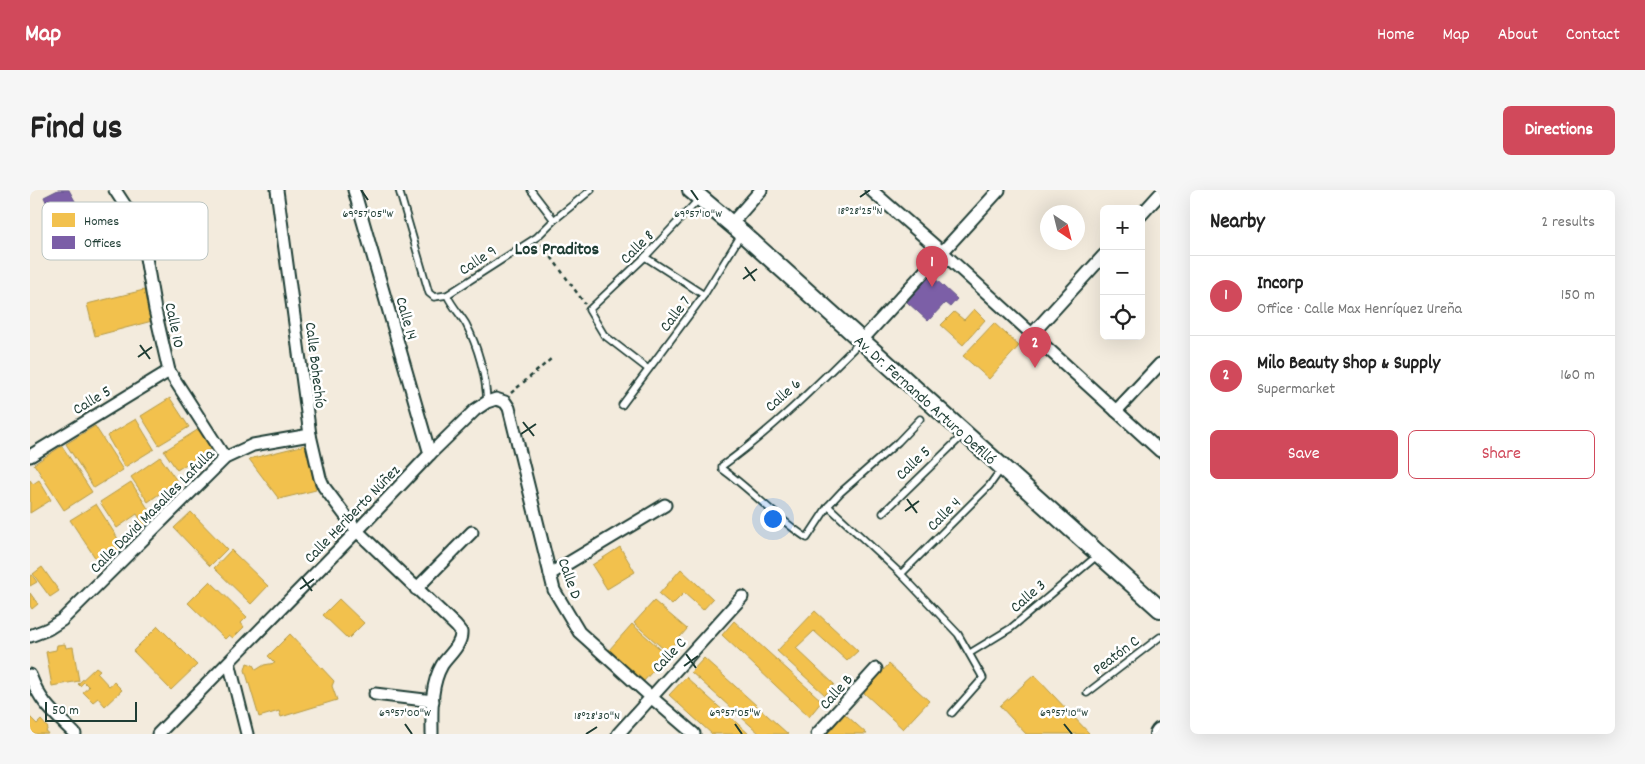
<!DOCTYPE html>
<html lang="en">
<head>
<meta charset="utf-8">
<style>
	:root { --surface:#fff; --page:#f6f6f6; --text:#222; --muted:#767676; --line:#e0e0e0; --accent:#d1495b }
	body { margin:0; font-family:Dekko,sans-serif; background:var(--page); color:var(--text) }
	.controls { position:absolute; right:15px; top:15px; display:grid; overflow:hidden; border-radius:8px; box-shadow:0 5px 20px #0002 }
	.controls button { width:45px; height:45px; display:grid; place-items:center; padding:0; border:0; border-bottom:1px solid var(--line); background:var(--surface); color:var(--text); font:25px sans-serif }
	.compass { position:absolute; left:1010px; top:15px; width:45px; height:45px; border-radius:50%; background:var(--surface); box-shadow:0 5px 20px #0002; rotate:145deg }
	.scale { position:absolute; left:15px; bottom:12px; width:92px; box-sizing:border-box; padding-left:5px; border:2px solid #1f3d34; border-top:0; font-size:14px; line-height:18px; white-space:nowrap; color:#1f3d34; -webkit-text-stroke:4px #fff; paint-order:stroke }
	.you { position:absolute; left:742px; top:328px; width:18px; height:18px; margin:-12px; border:4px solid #fff; border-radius:50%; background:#1a73e8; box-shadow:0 0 0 8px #1a73e833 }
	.badge { display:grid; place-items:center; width:32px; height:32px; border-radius:50%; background:var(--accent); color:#fff; font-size:16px; font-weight:700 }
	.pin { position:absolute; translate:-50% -41px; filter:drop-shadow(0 1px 2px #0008) }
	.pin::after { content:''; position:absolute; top:26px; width:18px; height:15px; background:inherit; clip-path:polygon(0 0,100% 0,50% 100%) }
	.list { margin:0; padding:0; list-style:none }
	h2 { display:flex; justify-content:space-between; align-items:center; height:65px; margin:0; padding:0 20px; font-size:21px }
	h2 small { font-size:16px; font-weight:400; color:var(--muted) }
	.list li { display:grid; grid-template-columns:32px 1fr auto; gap:15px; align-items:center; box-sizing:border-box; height:80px; padding:0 20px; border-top:1px solid var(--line) }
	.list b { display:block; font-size:19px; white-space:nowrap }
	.list p { margin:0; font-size:16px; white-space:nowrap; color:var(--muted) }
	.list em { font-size:16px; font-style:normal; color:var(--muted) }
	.actions { display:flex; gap:10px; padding:15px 20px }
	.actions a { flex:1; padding:11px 0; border:1px solid var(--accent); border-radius:8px; text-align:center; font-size:18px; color:var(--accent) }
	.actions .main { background:var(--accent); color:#fff }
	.icon { flex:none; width:28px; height:28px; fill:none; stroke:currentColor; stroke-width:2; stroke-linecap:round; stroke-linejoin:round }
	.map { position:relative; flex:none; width:1130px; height:544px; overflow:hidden; border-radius:8px }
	header { display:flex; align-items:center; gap:30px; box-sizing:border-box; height:70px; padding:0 25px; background:var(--accent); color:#fff }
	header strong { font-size:24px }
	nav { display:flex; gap:28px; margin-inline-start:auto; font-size:18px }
	.intro { display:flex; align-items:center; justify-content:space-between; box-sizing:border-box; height:120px; padding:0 30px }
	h1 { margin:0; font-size:35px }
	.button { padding:12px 22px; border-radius:8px; background:var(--accent); color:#fff; font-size:18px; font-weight:700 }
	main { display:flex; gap:30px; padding:0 30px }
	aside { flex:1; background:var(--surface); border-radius:8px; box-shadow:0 5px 20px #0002 }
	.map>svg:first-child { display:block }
</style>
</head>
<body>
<header>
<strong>Map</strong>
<nav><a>Home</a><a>Map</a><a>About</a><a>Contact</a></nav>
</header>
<div class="intro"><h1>Find us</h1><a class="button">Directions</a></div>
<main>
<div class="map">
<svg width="1130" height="544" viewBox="0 0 1130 544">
	<rect width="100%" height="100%" fill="#f3ebdd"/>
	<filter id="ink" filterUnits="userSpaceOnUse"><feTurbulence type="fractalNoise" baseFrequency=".02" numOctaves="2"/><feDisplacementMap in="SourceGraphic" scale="10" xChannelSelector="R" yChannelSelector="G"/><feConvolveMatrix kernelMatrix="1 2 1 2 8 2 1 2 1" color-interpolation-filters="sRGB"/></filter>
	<g filter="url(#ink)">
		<g fill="#f2c14e" stroke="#b39946">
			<path d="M114 100 122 131 65 146 57 114Z"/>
			<path d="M944 119 955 130 933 155 911 135 924 122 934 130Z"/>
			<path d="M964 133 989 156 959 189 933 166Z"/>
			<path d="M140 208 159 237 129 255 111 226Z"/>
			<path d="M106 229 124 259 95 277 77 246Z"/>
			<path d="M65 236 93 280 64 298 36 254Z"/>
			<path d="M169 239 182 258 147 280 134 261Z"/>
			<path d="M275 255 286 300 249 309 219 269Z"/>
			<path d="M32 256 62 302 34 320 4 274Z"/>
			<path d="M130 267 147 291 118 312 101 287Z"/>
			<path d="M0 290 3 294 9 290 21 310 0 323Z"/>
			<path d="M101 292 124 328 114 335 107 324 87 338 70 312Z"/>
			<path d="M66 314 92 355 72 378 40 330Z"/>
			<path d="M161 322 197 359 180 376 144 338Z"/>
			<path d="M590 357 605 382 577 399 562 375Z"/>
			<path d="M201 360 238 396 221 414 184 378Z"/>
			<path d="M12 377 29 401 20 407 3 384Z"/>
			<path d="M651 379 683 409 673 420 654 403 642 415 629 404Z"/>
			<path d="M2 385 7 392 0 396V386Z"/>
			<path d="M180 391 217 427 211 433 214 437 203 448 199 445 195 449 158 413Z"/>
			<path d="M0 403 8 414 2 419 0 416Z"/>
			<path d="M309 409 334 433 318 449 293 425Z"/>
			<path d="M624 411 657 439 637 462 604 433Z"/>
			<path d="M785 421 828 461 817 471 784 441 766 458 804 494 795 505 747 461Z"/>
			<path d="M704 431 792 511 779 527 692 445Z"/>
			<path d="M602 434 637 465 613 492 579 460Z"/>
			<path d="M128 436 167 475 141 500 103 461Z"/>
			<path d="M260 444 304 491 302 496 307 510 251 527 249 521 229 527 215 480 217 473 223 475 226 480 234 475 245 473 238 466Z"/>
			<path d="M35 454 36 458 43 457 49 491 22 496 16 462 26 460 27 455Z"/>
			<path d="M674 468 758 544H730L661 482Z"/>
			<path d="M859 474 899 511 873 539 833 502Z"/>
			<path d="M66 477 70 480 67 483 79 496 84 492 92 500 75 516 68 508 63 512 53 502 59 497 54 492 50 496 48 494Z"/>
			<path d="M1004 485 1059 543 1058 544H996L970 516Z"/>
			<path d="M656 487 719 544H682L639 505Z"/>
			<path d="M815 524 837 544H797Z"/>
			<path d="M0 527 7 534 11 530 18 538 16 541 18 544H0Z"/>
		</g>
		<g fill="#7b5ea7" stroke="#5f5484">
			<path d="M28 0H39L52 24 26 35 14 7Z"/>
			<path d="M901 85 927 109 920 117 915 113 898 131 877 112Z"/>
		</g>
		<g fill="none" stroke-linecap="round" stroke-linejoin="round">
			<g stroke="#1f3d34" stroke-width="9">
				<g id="lane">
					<path d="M369 0 399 103 404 107 417 105 507 47 524 30 561 0"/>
					<path d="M501 0 524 30"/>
					<path d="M615 67 674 105"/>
					<path d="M417 105C422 116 430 124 436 134 448 157 456 186 457 212"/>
					<path d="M831 151C787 195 742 240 692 276V279C722 300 746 328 777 348L798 316 811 302 868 252 890 229"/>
					<path d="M618 179 574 145 559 120 615 67 670 8"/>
					<path d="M592 215 674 105 711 45"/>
					<path d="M798 316 871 384 928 444 953 488 922 523"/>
					<path d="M853 323 934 244"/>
					<path d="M871 384 959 296 972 278"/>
					<path d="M940 463 981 438 1068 365"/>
					<path d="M1057 503 1130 447"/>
				</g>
			</g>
			<g stroke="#1f3d34" stroke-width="15">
				<g id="street">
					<path d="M85 0 102 26 115 62 125 120 139 181 195 268"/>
					<path d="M247 0 280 245 290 288 294 297 327 341 426 436 431 442C432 455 418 466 412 475 400 496 402 521 402 544"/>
					<path d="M324 0 400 264"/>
					<path d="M841 0 913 63 1130 261"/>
					<path d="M1111 25 1130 4"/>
					<path d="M701 34 731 0"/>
					<path d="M1002 144 1074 65"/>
					<path d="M831 151 969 0"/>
					<path d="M1086 221 1130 174"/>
					<path d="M0 266 139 181"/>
					<path d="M520 384 635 315"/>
					<path d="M386 399 442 342"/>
					<path d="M0 446 18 439 32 430 195 268 223 255 280 245"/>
					<path d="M199 472 217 544"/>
					<path d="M0 485C11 514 24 523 45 544"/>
					<path d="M345 504 403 511"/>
					<path d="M128 544 327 341 400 264 445 220 457 212 466 209 475 212 479 218 524 400 549 442 621 507 664 544"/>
					<path d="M588 544 712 407"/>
					<path d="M787 544 846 479"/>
				</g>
			</g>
			<g stroke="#1f3d34" stroke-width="20">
				<g id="secondary">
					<path d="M661 0 712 43 1130 419"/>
					<path d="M1128 544 1130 541"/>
				</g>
			</g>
			<g stroke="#1f3d34" stroke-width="2.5" stroke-dasharray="4 4" stroke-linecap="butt">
				<path d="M512 54 555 114"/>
				<path d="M481 203 521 169"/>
			</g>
			<use href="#lane" stroke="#fff" stroke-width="5.5"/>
			<use href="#street" stroke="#fff" stroke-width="11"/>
			<use href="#secondary" stroke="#fff" stroke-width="16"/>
		</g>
	</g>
	<path fill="none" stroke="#1f3d34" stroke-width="2" d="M331 0 338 10M661 0 668 10M830 7 840 0M715 77 725 91M713 89 727 79M110 155 120 169M108 167 122 157M493 232 504 246M491 244 506 234M877 309 887 323M875 321 889 311M272 387 282 401M270 399 284 389M656 464 666 478M654 476 668 466M375 534 382 544M705 534 712 544M1034 534 1042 544M556 544 567 537"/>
	<g text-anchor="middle" stroke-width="5" stroke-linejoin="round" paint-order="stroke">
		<g font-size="16" fill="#1f3d34" stroke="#fff">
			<text transform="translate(606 56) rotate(-45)" y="6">Calle 8</text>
			<text transform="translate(447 69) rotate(-33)" y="6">Calle 9</text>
			<text transform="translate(644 123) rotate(-53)" y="6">Calle 7</text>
			<text transform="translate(378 128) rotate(74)" y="6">Calle 14</text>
			<text transform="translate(146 135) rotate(78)" y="6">Calle 10</text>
			<text transform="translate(287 175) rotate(83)" y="6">Calle Bohechío</text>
			<text transform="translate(752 204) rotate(-42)" y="6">Calle 6</text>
			<text transform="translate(61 209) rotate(-31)" y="6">Calle 5</text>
			<text transform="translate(896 209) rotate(42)" y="6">Av. Dr. Fernando Arturo Defilló</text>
			<text transform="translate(882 272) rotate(-44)" y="6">Calle 5</text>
			<text transform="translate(121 320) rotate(-45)" y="6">Calle David Masalles Lafulla</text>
			<text transform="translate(321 323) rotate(-46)" y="6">Calle Heriberto Núñez</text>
			<text transform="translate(913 323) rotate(-45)" y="6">Calle 4</text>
			<text transform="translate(541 388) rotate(70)" y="6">Calle D</text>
			<text transform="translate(997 405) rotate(-41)" y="6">Calle 3</text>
			<text transform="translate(638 464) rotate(-47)" y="6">Calle C</text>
			<text transform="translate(1085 464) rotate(-37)" y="6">Peatón C</text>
			<text transform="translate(805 501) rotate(-48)" y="6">Calle B</text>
		</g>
		<g font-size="18" font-weight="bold" fill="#1f3d34" stroke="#fff">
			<text x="527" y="64">Los Praditos</text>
		</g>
	</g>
	<rect x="12" y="12" width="166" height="58" rx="8" fill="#fff" stroke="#bcc5c2" stroke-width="1"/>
	<rect x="22" y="23" width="23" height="14" fill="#f2c14e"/>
	<rect x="22" y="46" width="23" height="13" fill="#7b5ea7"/>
	<g font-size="14" fill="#1f3d34">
		<text x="54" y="35">Homes</text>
		<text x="54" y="57">Offices</text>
	</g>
	<g font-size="12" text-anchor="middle" fill="#1f3d34" stroke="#fff" stroke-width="5" stroke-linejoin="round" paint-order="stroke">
		<text x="830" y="24">18°28'25"N</text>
		<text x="338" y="27">69°57'05"W</text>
		<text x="668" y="27">69°57'10"W</text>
		<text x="375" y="526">69°57'00"W</text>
		<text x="705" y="526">69°57'05"W</text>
		<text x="1034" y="526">69°57'10"W</text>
		<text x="567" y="529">18°28'30"N</text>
	</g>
</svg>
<div class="controls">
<button>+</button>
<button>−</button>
<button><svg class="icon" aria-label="locate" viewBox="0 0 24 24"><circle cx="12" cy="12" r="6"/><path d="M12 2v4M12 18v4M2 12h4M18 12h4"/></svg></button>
</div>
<svg class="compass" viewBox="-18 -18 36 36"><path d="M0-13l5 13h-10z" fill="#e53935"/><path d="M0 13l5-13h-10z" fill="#767676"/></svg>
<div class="scale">50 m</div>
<div class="you"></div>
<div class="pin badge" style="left:902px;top:97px">1</div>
<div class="pin badge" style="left:1005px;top:178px">2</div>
</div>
<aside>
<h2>Nearby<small>2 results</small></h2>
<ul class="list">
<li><span class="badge">1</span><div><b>Incorp</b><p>Office · Calle Max Henríquez Ureña</p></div><em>150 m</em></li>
<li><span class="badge">2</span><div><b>Milo Beauty Shop &amp; Supply</b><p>Supermarket</p></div><em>160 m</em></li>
</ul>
<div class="actions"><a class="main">Save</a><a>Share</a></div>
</aside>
</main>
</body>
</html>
